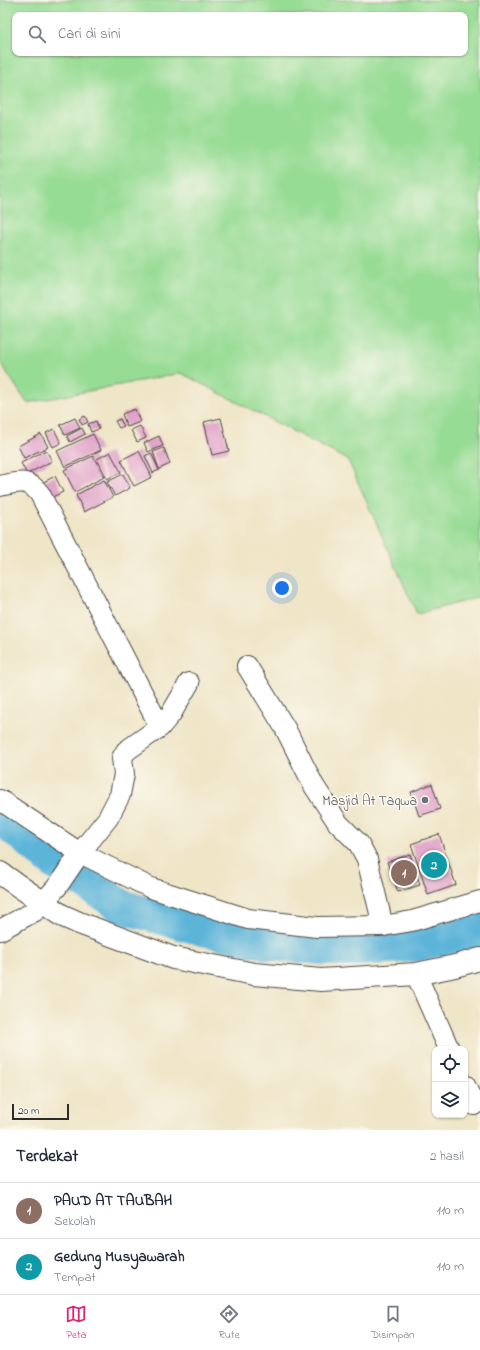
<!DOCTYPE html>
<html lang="id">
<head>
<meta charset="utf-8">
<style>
	:root { --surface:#fff; --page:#f2f2f3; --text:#1f2937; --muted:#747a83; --line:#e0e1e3; --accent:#db2777 }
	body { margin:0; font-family:"Indie Flower",sans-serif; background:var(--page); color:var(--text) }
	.controls { position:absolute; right:12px; bottom:12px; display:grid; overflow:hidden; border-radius:8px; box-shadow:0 1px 3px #0004 }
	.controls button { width:36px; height:36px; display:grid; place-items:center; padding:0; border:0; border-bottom:1px solid var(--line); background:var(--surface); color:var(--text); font:20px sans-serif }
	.scale { position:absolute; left:12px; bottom:10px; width:57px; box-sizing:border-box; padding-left:4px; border:2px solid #2b2b2b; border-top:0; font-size:11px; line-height:14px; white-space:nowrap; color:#2b2b2b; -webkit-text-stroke:3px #fbf7ec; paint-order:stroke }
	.you { position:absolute; left:282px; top:588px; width:14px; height:14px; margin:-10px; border:3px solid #fff; border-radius:50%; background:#1a73e8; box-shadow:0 0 0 6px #1a73e833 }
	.badge { display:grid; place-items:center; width:26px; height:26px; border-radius:50%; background:var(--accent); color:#fff; font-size:13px; font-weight:700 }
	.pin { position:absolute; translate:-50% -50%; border:2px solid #fff; box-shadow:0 1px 4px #0006 }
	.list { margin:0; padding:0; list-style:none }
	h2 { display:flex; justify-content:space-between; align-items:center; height:52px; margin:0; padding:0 16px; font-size:17px }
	h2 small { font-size:13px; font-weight:400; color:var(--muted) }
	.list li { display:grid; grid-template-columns:26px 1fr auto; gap:12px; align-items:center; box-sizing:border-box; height:56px; padding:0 16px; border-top:1px solid var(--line) }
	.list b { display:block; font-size:15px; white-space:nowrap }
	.list p { margin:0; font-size:13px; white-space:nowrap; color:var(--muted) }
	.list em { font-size:13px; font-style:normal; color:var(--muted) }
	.icon { flex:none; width:22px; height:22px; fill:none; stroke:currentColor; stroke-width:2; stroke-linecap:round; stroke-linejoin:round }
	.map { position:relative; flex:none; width:480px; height:1130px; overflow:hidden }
	.search { position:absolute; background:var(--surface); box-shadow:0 1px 3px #0004; left:12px; right:12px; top:12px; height:44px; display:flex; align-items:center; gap:10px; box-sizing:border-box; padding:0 14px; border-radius:8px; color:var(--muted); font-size:15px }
	.sheet { height:164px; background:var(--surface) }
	nav { display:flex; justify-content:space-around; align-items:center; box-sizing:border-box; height:56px; border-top:1px solid var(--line); background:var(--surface); font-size:11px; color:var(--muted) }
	nav a { display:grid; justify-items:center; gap:2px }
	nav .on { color:var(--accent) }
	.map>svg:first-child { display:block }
</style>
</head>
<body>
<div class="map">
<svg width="480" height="1130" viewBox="0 0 480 1130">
	<rect width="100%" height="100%" fill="#fbf7ec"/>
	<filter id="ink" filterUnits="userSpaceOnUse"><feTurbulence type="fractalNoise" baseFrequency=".025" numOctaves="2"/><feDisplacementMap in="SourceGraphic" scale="8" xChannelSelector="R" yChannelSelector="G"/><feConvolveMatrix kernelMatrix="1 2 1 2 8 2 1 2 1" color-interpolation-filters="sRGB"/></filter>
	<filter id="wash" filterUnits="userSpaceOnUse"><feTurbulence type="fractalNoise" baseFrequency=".012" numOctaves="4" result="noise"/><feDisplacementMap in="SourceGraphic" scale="16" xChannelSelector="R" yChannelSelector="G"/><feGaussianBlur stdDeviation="0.9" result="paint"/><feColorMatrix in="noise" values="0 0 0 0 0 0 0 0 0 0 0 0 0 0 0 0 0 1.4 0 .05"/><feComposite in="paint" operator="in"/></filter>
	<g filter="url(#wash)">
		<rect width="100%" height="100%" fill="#efe5c7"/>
		<path fill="#97dc94" stroke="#618460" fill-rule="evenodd" d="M0 0H480V597L417 614 348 460 181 373 27 403 0 362ZM15 15H465V53H15Z"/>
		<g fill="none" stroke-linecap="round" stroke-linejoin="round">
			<path stroke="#5cb4d9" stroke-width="34" d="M0 817 55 863 123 907 203 929 274 944 345 950 416 945 480 930"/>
		</g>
		<g id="blocks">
			<g fill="#df9fc7">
				<path d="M135 409 140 422 127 427 122 414Z"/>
				<path d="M85 416 88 422 82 425 79 419Z"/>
				<path d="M75 418 80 428 65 435 60 425Z"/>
				<path d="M221 418 229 451 212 455 204 422Z"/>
				<path d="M120 419 124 426 119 428 115 421Z"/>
				<path d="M96 421 99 429 91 432 88 424Z"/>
				<path d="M140 426 146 438 137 442 131 430Z"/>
				<path d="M82 428 85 434 70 442 67 436Z"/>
				<path d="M54 429 61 443 53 447 46 433Z"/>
				<path d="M41 434 48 447 24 458 18 446Z"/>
				<path d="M93 434 101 450 65 467 57 451Z"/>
				<path d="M159 436 163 446 148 452 144 443Z"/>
				<path d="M164 448 170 464 159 469 153 452Z"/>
				<path d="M46 450 52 461 27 474 21 463Z"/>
				<path d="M139 451 152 477 134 486 121 460Z"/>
				<path d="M110 452 121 472 107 479 97 459Z"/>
				<path d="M151 453 159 470 153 473 145 456Z"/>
				<path d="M93 456 104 477 75 492 64 470Z"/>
				<path d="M123 474 130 488 115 496 107 482Z"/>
				<path d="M55 476 63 492 48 499 40 484Z"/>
				<path d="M104 480 113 497 84 512 76 495Z"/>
				<path d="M432 784 440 809 419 816 411 792Z"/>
				<path d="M439 834 456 885 428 895 411 844Z"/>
				<path d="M410 854 420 885 398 892 387 862Z"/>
			</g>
		</g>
	</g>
	<g filter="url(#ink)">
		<use href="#blocks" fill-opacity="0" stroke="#484742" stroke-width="1"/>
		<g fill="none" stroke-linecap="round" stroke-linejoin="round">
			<g stroke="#484742" stroke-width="22">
				<g id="minor">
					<path d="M0 486C18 482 28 478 40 494L160 727"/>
					<path d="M247 666 285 728 314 786 338 823 359 844 367 859 383 926"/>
					<path d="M0 800 80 853 151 888 248 919 317 927 383 926 412 921 480 901"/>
					<path d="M0 930 35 911 57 887 80 853 108 818 120 795 124 774 122 758 126 751 160 727 171 714 189 683"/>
					<path d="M416 974 449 1049"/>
					<path d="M465 1085 474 1105"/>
				</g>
			</g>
			<g stroke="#484742" stroke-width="24">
				<path id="secondary" d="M0 873 61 915 79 923 173 958 254 974 321 980 416 974 455 966 480 959"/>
			</g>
			<use href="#minor" stroke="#fff" stroke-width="20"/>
			<use href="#secondary" stroke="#fff" stroke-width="22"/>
		</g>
	</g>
	<circle fill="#6b7280" stroke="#fbf7ec" stroke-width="1.5" cx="425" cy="800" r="4"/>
	<g text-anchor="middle" stroke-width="3.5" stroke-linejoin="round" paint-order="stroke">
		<g font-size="14" fill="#5b616d" stroke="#fbf7ec" text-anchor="end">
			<text x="417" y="805">Masjid At Taqwa</text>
		</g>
	</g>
</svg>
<div class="controls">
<button><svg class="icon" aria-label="locate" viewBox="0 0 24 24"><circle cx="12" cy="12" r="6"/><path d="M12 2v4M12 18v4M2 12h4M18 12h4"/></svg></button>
<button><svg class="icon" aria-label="layers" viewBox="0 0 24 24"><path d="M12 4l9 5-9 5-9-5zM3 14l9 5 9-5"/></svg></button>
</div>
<div class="scale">20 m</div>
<div class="you"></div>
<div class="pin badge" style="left:404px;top:873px;background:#8d6e63">1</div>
<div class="pin badge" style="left:434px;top:865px;background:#0f9aa8">2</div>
<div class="search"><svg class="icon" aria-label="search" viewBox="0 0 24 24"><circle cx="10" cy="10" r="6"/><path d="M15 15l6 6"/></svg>Cari di sini</div>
</div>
<section class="sheet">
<h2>Terdekat<small>2 hasil</small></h2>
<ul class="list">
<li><span class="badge" style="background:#8d6e63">1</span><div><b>PAUD AT TAUBAH</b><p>Sekolah</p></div><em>110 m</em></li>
<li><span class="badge" style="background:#0f9aa8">2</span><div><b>Gedung Musyawarah</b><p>Tempat</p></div><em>110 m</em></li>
</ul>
</section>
<nav>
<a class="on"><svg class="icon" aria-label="map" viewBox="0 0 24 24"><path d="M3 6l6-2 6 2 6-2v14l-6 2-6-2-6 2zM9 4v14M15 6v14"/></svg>Peta</a>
<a><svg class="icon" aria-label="directions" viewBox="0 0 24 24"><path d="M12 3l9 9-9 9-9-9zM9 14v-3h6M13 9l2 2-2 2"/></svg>Rute</a>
<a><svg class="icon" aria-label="saved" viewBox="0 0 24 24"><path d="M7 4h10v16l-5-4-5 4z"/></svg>Disimpan</a>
</nav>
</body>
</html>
